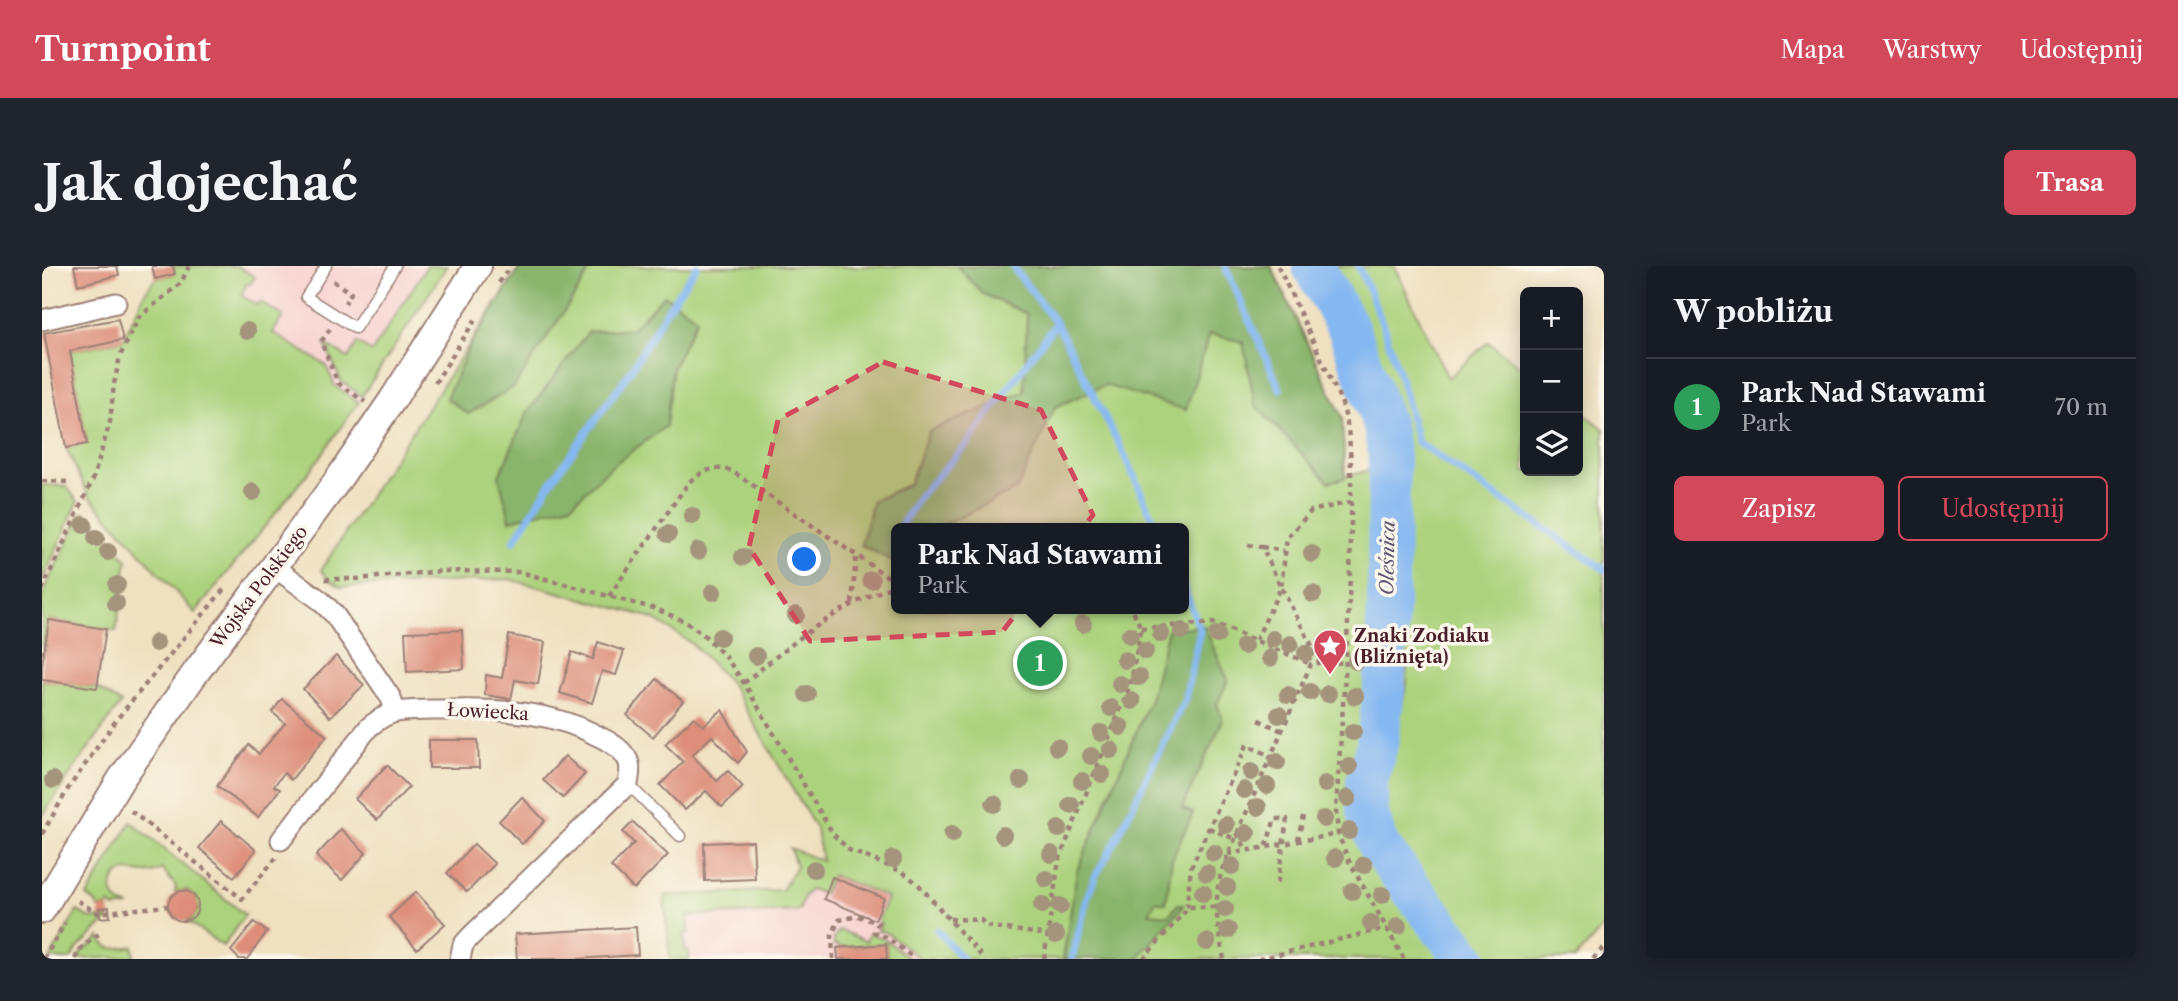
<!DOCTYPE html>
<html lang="pl">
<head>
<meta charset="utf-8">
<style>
	:root { --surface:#171b24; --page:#20242c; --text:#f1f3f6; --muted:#9ea1a6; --line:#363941; --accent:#d1495b }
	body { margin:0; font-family:"Libre Caslon Text",serif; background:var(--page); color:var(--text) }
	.controls { position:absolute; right:21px; top:21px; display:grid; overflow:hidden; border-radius:10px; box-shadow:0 4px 18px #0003 }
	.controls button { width:63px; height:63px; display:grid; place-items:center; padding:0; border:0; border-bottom:2px solid var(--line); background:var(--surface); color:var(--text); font:35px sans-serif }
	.you { position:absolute; left:763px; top:294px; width:24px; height:24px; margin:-18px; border:5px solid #fff; border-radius:50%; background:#1a73e8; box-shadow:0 0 0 10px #1a73e833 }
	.badge { display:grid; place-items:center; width:46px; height:46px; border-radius:50%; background:var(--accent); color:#fff; font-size:23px; font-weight:700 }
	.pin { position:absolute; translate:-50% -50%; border:4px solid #fff; box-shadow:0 2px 7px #0006 }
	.popup { position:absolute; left:849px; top:257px; width:298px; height:91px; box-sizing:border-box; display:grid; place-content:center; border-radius:10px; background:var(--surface); filter:drop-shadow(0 2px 5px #0005); font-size:23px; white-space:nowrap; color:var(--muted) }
	.popup b { font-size:26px; color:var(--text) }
	.popup::after { content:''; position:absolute; left:50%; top:100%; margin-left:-14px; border:14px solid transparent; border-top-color:var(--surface) }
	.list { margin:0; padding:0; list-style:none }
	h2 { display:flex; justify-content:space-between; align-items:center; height:91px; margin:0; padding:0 28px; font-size:30px }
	h2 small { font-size:23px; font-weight:400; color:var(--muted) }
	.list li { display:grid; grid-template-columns:46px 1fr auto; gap:21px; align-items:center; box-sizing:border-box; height:98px; padding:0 28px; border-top:2px solid var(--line) }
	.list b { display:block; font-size:26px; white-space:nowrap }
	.list p { margin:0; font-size:23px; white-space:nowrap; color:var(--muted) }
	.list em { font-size:23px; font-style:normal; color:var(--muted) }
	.actions { display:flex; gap:14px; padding:21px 28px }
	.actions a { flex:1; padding:16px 0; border:2px solid var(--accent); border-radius:10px; text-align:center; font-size:24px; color:var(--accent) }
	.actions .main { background:var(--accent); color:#fff }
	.icon { flex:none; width:38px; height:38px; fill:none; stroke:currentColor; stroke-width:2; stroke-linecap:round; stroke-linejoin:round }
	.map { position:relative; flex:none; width:1562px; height:693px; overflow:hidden; border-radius:10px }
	header { display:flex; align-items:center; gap:42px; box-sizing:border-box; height:98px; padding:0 35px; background:var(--accent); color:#fff }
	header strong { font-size:33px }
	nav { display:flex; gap:38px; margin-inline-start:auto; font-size:24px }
	.intro { display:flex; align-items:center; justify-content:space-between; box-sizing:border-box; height:168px; padding:0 42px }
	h1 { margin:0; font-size:49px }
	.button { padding:18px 32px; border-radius:10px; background:var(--accent); color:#fff; font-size:24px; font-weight:700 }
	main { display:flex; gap:42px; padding:0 42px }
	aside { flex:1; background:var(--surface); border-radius:10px; box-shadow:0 4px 18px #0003 }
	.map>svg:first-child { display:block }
</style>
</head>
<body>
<header>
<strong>Turnpoint</strong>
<nav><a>Mapa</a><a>Warstwy</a><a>Udostępnij</a></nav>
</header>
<div class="intro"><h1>Jak dojechać</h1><a class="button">Trasa</a></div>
<main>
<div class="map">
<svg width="1562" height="693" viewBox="0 0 1562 693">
	<rect width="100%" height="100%" fill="#fbf7ec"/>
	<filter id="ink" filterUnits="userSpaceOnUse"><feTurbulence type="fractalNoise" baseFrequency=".0143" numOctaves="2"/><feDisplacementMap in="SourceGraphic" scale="14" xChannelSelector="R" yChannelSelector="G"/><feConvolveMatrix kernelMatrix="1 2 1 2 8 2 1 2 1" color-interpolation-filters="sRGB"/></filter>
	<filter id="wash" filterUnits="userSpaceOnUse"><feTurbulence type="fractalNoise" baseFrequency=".00686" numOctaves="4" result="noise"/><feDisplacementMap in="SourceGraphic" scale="28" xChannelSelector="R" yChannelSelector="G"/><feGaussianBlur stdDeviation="1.57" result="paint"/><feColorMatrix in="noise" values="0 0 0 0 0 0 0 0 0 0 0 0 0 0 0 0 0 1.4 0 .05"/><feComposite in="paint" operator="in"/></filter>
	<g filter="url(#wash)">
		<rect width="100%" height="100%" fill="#efe0c0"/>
		<g fill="#f7d0cf">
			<path d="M157 0H405L301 159 273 198Z"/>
			<path d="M748 582 846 622 909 693H628L622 630 740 624 754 600Z"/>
		</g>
		<g fill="#acd27d" stroke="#7b7854" stroke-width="2" fill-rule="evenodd">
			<path d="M131 0H195L213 11 208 18 205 17 199 29 215 39 218 36 241 50 231 67 284 99 293 120 317 136 273 198 153 347 47 230 24 182 45 177 28 85 81 74 102 28 113 13 132 8Z"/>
			<path d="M385 0H405L320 130 299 115 283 78 306 92 315 77 330 86Z"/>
			<path d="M479 0H1229L1300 151 1303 211 1331 203 1327 420 1320 489 1313 520 1314 551 1323 576 1362 635 1409 693H879L845 667 836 664 839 657 836 655 845 631 790 609 781 628 769 623 763 629 757 645 646 650 647 667 642 668 643 685H647V693H628L622 630 740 624 754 600 748 582 780 595 774 563 688 416 649 377 615 355 604 350 467 313 299 321 286 313 279 304ZM855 262H1142V343H855Z"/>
			<path d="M1292 0H1352L1406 112 1446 76 1483 104V205H1536V143L1562 163V660L1533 693H1443L1348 580 1341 529 1365 416 1361 175 1344 108Z"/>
			<path d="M0 219 24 220 36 236 0 315Z"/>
			<path d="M42 247 85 294 74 365 7 354 3 382 0 381V333L4 320 39 248Z"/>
			<path d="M0 414 55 422 79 437 31 504 0 551Z"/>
			<path d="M89 556 203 649 181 680 144 654H149L156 644 154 632 145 624 133 626 134 620 120 603C104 613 94 602 80 606 70 610 68 624 73 632 76 638 82 639 88 640L71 642 68 638 65 641 57 642 53 636 45 630Z"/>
			<path d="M35 645 50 653 68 651 36 682 29 693H8Z"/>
			<path d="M798 664 824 675 828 667 843 673 868 693H845L844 675 843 678 796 681V679H792V672Z"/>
			<path d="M58 671C65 687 77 682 91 680L92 691 36 693 39 687Z"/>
		</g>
		<g fill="#89b46c" stroke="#6a6a4c" stroke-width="2">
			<path d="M479 0H550L537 23 472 121 426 148 404 132 430 76Z"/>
			<path d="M915 0H1229L1300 151 1303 212 1287 216 1213 139 1201 76 1167 68 1144 144 1063 119 1013 141 975 223 896 262H855L854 297 819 279 831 235 867 218 887 165 982 126 985 48 941 28Z"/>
			<path d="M622 29 655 52 631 101 624 160 571 199 529 239 468 254 457 210 485 147 546 66 591 62Z"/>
			<path d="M1162 360 1186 414 1175 438 1181 454 1140 542 1151 547 1130 593 1124 637 1114 635 1107 647 1127 649 1136 638 1141 639 1140 642 1095 693H1021L1035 605 1108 433 1126 363Z"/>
		</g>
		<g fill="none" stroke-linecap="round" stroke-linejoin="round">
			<g stroke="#85b7f1" stroke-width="7">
				<path d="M970 0 1014 57 1079 182 1115 262"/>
				<path d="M1183 0 1238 123"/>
				<path d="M1316 0C1343 56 1361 116 1375 176L1562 303"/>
				<path d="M857 262 879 228 926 177 1014 57"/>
				<path d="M852 270 855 267"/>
				<path d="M472 275 509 216 589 104 624 45 655 0"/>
				<path d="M895 664 920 693"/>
				<path d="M1030 693 1046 629 1053 611 1073 576 1143 433 1158 364 1142 322"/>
			</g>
			<path stroke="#85b7f1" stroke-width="42" d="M1271 0 1306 62 1342 160 1347 191 1346 340 1342 424 1335 478 1325 514V546L1337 581 1424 693"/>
		</g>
		<g id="blocks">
			<g fill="#dd8d79">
				<path d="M32 0H75L77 9 36 19Z"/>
				<path d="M110 0H131L133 8 113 13Z"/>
				<path d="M76 53 81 74 28 85 45 178 24 182 2 67Z"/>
				<path d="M7 354 64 363 55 422 0 414V399Z"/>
				<path d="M420 364 422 403 365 406 363 366Z"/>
				<path d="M467 369 503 376 496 418 473 414 469 433 443 429 444 409 460 412Z"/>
				<path d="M556 376 582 385 574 409 560 405 550 437 518 427 530 386 551 393Z"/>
				<path d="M294 390 322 419 288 451 261 423Z"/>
				<path d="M615 413 641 435 611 471 585 449Z"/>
				<path d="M240 433 285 470 249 514 242 507 232 520 238 523 216 551 175 520 207 479 217 488 243 457 230 446Z"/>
				<path d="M680 444 705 486 696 497 670 470 650 489 675 515 686 505 701 521 680 541 664 525 643 544 618 519 641 496 623 478 652 451 661 460Z"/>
				<path d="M387 474H436L437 502H387Z"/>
				<path d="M523 490 543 508 521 532 501 514Z"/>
				<path d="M345 499 367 521 335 554 313 533Z"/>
				<path d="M480 531 503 555 480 578 457 555Z"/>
				<path d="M179 555 214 584 192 611 157 582Z"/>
				<path d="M591 556 626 589 592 623 569 601 592 577 581 566Z"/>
				<path d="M299 563 324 587 300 614 274 590Z"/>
				<path d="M711 575 713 613 663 615 662 577Z"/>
				<path d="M432 578 453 598 425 626 405 607Z"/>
				<path d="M790 611 842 632 833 654 782 633Z"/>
				<circle cx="141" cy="640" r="15"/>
				<path d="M374 626 403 658 375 683 347 651Z"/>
				<path d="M67 641 68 651 58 652 57 642Z"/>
				<path d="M212 656 225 666 205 693H197L189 685Z"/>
				<path d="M594 661 596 689 535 693H475L473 668Z"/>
				<path d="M844 678 845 693H796L795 682Z"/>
			</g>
		</g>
	</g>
	<g filter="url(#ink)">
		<use href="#blocks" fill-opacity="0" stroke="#9c8076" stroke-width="2"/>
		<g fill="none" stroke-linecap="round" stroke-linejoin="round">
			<g stroke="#9c8076" stroke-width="13">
				<g id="service">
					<path d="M284 0 264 31 313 62 353 0"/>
					<path d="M586 518 638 570"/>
				</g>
			</g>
			<g stroke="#9c8076" stroke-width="23">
				<g id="minor">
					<path d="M0 54 74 37"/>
					<path d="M232 301 278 334 292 348 349 432 353 446"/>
					<path d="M239 574 327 461C336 454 344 448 355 446 372 443 391 444 409 444 462 443 513 446 560 472 570 477 583 485 587 497 589 504 587 511 586 518L428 671 421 679 418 693"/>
				</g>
			</g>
			<g stroke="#9c8076" stroke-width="30">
				<path id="secondary" d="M0 644 79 513 154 406 293 218 351 133 436 0"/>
			</g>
			<g stroke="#9c8076" stroke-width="4.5" stroke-dasharray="5 5" stroke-linecap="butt">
				<path d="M1236 0 1299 135C1311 170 1309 209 1309 246 1309 346 1300 446 1294 545L1296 568 1307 595 1362 693"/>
				<path d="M291 15 309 27 303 37"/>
				<path d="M457 17 468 0"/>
				<path d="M288 63 279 76 296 117 323 136"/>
				<path d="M393 117 435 51"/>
				<path d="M0 215 29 216"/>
				<path d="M1206 279 1220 281 1239 321 1245 272 1269 245 1309 236"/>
				<path d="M1220 281 1242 285"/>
				<path d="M283 313H314L400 305 478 306 614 343 642 355 660 367 683 390 702 417 791 568 807 584 861 606 877 619 942 693"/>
				<path d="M0 324 51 213 68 156 72 118 78 90 97 51 139 17 147 0"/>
				<path d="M567 330 647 216C661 205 672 199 690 205L855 317"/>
				<path d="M810 337 814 291"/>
				<path d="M1099 362 1172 357 1269 398"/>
				<path d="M1214 374 1239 321 1279 397"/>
				<path d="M0 386H2"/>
				<path d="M702 417C752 376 792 341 855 319"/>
				<path d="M1217 454 1240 465"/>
				<path d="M89 545 200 633 234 592"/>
				<path d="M1167 562 1193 573"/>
				<path d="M1195 567 1204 583"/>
				<path d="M0 568 26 523 75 453 183 322"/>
				<path d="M1256 574 1261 550"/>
				<path d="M1224 580 1233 553H1245L1235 621"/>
				<path d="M1186 588 1296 568"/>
				<path d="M36 635 55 647 126 640"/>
				<path d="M1147 641 1145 637 1149 601 1205 479 1229 490"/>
				<path d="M908 653 939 654 944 660 1006 669"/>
				<path d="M2 693 23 657"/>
				<path d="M33 693 38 683 58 667"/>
				<path d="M791 693 790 669 797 654 816 650 836 657 832 666 844 671 873 693"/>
				<path d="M1002 693 1017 594 1088 420 1099 362 1090 343"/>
				<path d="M1101 693 1147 641H1173"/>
				<path d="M1182 693C1175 658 1170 632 1182 598L1269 398 1284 396 1303 397"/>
				<path d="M1217 693 1345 662"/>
				<path d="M1551 693 1562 681"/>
			</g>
			<use href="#service" stroke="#fff" stroke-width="10"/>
			<use href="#minor" stroke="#fff" stroke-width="19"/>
			<use href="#secondary" stroke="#fff" stroke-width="26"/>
		</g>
		<g fill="#a4947c">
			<circle cx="205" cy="65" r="9"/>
			<circle cx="211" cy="226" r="9"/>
			<circle cx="650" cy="250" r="9"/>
			<circle cx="42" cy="259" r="9"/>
			<circle cx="626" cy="268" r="9"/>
			<circle cx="54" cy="272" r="9"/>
			<circle cx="656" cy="285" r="9"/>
			<circle cx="66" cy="286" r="9"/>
			<circle cx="1270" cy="288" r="9"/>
			<circle cx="701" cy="291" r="9"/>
			<circle cx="829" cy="314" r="9"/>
			<circle cx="75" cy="319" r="9"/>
			<circle cx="671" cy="326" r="9"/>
			<circle cx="1271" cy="328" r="9"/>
			<circle cx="74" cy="337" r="9"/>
			<circle cx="754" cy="349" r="9"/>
			<circle cx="1041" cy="358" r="9"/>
			<circle cx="1140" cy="365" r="9"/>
			<circle cx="1119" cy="368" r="9"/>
			<circle cx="1088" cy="369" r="9"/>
			<circle cx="1175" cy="369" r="9"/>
			<circle cx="678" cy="371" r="9"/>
			<circle cx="1231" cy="373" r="9"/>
			<circle cx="114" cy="377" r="9"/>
			<circle cx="1248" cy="378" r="9"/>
			<circle cx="1202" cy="380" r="9"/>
			<circle cx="1103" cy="385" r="9"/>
			<circle cx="1264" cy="387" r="9"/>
			<circle cx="714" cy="390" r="9"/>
			<circle cx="1228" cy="392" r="9"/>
			<circle cx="1083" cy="394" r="9"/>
			<circle cx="1314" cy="395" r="9"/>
			<circle cx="1097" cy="411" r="9"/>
			<circle cx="1078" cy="418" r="9"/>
			<circle cx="1268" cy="426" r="9"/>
			<circle cx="765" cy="428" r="9"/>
			<circle cx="1286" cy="428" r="9"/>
			<circle cx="1246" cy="429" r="9"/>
			<circle cx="1313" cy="430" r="9"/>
			<circle cx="1090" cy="435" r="9"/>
			<circle cx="1069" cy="442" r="9"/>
			<circle cx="1237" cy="449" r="9"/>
			<circle cx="1079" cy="461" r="9"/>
			<circle cx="1311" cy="466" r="9"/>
			<circle cx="1059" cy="467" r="9"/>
			<circle cx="1015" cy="481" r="9"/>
			<circle cx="1069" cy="484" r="9"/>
			<circle cx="1049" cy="490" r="9"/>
			<circle cx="1235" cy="496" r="9"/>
			<circle cx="1307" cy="501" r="9"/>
			<circle cx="1209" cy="506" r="9"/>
			<circle cx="1060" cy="508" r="9"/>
			<circle cx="11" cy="514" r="9"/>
			<circle cx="979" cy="514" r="9"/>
			<circle cx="1040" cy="515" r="9"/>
			<circle cx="1283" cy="518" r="9"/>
			<circle cx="1225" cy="520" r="9"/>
			<circle cx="1202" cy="524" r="9"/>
			<circle cx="1306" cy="532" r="9"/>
			<circle cx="952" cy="538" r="9"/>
			<circle cx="1029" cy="539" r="9"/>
			<circle cx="1216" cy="541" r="9"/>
			<circle cx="1282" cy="553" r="9"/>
			<circle cx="1184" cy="559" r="9"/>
			<circle cx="1017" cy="563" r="9"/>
			<circle cx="1307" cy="565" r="9"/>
			<circle cx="1205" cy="567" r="9"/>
			<circle cx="910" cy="568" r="9"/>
			<circle cx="961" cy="569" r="9"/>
			<circle cx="1172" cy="587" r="9"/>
			<circle cx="1009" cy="588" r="9"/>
			<circle cx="1293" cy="592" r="9"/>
			<circle cx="851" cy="593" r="9"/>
			<circle cx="1322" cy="599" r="9"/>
			<circle cx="1190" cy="600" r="9"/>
			<circle cx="772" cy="603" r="9"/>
			<circle cx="1165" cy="607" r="9"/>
			<circle cx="1004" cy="613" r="9"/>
			<circle cx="1185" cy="621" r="9"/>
			<circle cx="1310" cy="625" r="9"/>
			<circle cx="1161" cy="627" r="9"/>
			<circle cx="1340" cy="629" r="9"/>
			<circle cx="1000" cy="639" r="9"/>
			<circle cx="1018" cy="640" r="9"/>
			<circle cx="1183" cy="643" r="9"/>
			<circle cx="1329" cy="657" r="9"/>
			<circle cx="1356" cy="660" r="9"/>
			<circle cx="1186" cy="664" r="9"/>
			<circle cx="1014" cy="669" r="9"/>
			<circle cx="1165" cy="676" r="9"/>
		</g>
	</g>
	<path fill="#d1495b" fill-opacity="0.2" stroke="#d1495b" stroke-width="5" stroke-dasharray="14 9" stroke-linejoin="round" d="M841 96 999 144 1051 249 960 366 768 375 707 281 736 154Z"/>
	<defs>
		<g id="sight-pin" transform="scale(1.75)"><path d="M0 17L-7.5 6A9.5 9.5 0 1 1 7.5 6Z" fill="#d1495b" stroke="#fbf7ec"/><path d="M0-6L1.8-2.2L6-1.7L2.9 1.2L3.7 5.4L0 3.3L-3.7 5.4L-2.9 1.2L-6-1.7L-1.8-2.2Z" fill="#fff"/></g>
	</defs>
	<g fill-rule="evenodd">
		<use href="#sight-pin" x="1288" y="380"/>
	</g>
	<g text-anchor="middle" stroke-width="7" stroke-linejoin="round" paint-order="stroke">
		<g font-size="18" fill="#4a1f2b" stroke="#fbf7ec">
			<text transform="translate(217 321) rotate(-53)" y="6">Wojska Polskiego</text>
			<text transform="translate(446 446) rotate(3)" y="6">Łowiecka</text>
		</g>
		<g font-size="18" font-weight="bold" fill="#4a1f2b" stroke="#fbf7ec" text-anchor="start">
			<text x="1312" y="376">Znaki Zodiaku<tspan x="1312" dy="21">(Bliźnięta)</tspan></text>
		</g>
		<g font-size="19" font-style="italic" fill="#5f5470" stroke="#fbf7ec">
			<text transform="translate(1345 292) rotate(-89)" y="7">Oleśnica</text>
		</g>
	</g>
</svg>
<div class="controls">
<button>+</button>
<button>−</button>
<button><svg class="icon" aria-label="layers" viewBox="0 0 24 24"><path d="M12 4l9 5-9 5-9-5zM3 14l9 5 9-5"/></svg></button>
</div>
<div class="you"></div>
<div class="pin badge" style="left:998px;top:397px;background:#2e9e5b">1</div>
<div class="popup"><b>Park Nad Stawami</b>Park</div>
</div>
<aside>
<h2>W pobliżu<small></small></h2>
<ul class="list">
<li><span class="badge" style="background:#2e9e5b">1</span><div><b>Park Nad Stawami</b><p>Park</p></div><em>70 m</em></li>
</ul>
<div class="actions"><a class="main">Zapisz</a><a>Udostępnij</a></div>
</aside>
</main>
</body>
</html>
